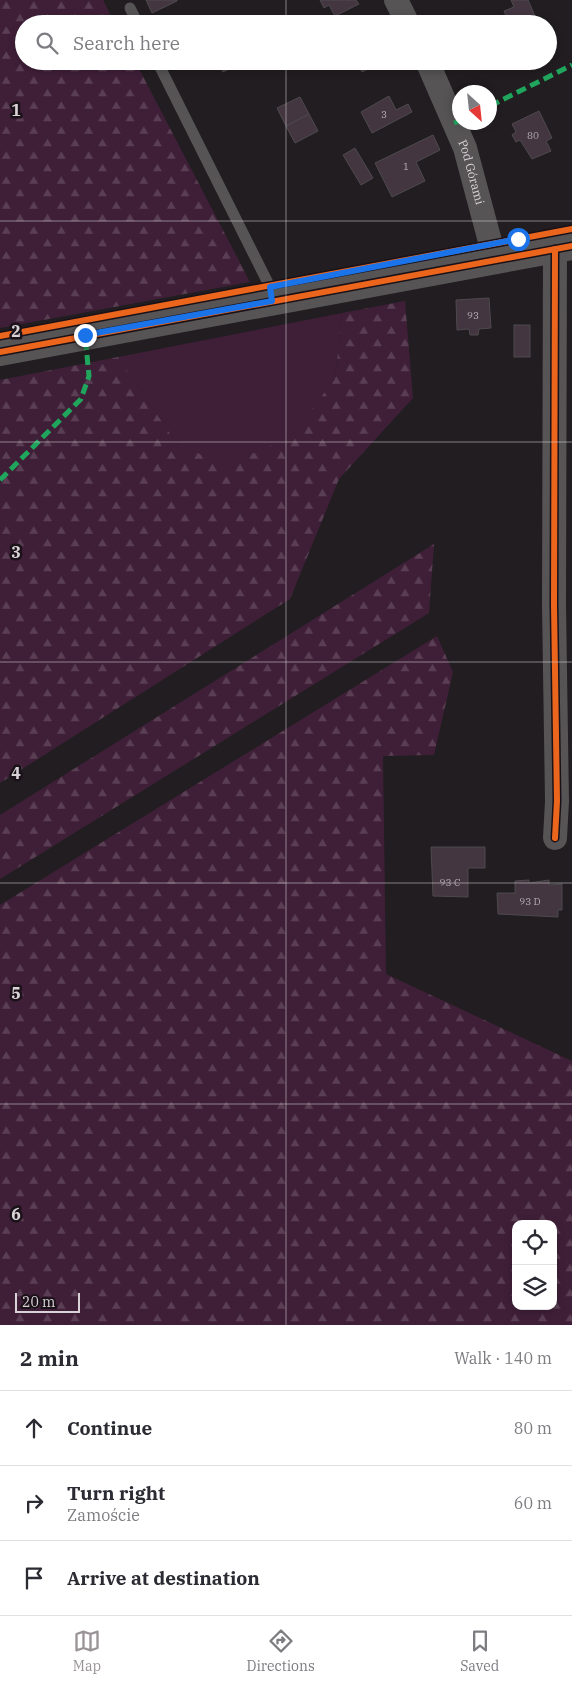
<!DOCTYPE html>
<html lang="en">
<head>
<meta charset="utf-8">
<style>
	:root { --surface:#fff; --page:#f7f7f7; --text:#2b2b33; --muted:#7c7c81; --line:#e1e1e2; --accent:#999397 }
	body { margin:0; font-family:"IBM Plex Serif",serif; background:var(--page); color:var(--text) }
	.controls { position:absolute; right:15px; bottom:15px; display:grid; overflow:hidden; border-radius:10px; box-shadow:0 2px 8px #0003 }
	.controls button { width:45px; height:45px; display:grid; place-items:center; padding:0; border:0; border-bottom:1px solid var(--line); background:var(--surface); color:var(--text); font:25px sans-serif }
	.compass { position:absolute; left:452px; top:85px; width:45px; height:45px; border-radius:50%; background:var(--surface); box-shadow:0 2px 8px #0003; rotate:153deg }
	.scale { position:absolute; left:15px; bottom:12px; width:65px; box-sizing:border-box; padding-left:5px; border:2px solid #d9d3d7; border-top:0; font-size:14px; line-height:18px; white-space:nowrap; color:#d9d3d7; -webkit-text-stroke:4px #1a1218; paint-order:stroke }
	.stop { position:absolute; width:15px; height:15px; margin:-11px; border:4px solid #1a73e8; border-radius:50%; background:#fff }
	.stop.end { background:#1a73e8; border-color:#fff; box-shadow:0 1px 5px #0008 }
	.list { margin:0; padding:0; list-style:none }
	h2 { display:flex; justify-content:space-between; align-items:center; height:65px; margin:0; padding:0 20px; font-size:21px }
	h2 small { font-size:16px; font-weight:400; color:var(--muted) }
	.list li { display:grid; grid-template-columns:32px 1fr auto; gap:15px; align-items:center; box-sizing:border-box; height:75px; padding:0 20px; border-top:1px solid var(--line) }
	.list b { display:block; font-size:19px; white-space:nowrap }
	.list p { margin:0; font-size:16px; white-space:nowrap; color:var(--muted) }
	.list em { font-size:16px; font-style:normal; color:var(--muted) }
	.icon { flex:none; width:28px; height:28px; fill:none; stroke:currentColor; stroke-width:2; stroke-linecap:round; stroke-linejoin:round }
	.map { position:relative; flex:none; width:572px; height:1325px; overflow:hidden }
	.search { position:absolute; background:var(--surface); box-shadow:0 2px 8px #0003; left:15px; right:15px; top:15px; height:55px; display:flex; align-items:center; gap:12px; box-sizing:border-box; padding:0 18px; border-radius:28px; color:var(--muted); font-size:19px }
	.sheet { height:290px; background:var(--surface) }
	nav { display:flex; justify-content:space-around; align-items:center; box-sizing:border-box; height:70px; border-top:1px solid var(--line); background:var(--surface); font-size:14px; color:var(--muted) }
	nav a { display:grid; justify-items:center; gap:2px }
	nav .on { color:var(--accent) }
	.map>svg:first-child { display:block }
</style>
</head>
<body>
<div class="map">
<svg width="572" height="1325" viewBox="0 0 572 1325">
	<defs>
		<pattern id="forest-firs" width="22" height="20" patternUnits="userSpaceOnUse" patternTransform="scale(1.25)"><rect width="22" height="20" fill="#3f1f38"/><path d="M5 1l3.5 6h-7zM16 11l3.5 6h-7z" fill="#5a3f54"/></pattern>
	</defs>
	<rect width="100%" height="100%" fill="#211d20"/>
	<path fill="#3f1f38" d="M342 313 335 379 289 438 225 466 177 444 118 357Z"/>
	<g fill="url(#forest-firs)" fill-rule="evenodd">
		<path d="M0 0H103L115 24H24V61H135L250 282 0 328Z"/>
		<path d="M405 301 413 398 339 479 290 599 0 783V380L118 357 177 444 225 465 289 438 335 379 342 313Z"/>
		<path d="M434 544 429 613 0 879V815Z"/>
		<path d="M437 636 453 672 434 755 383 756 386 974 572 1061V1325H0V905ZM516 1224H553V1306H516Z"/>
	</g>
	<g fill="#443641" stroke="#4d4a4c">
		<path d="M146 0H177V1L152 13Z"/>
		<path d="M320 0H356L359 4 335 16 329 5 324 8Z"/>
		<path d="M511 0H528L538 23 521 24 518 19 509 23 504 11 514 7Z"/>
		<path d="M468 15 471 21 481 15 486 24H462L460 19Z"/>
		<path d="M218 61H245L223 72Z"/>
		<path d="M357 61H383L362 72Z"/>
		<path d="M389 96 396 110 408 104 412 112 372 133 361 112Z"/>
		<path d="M300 97 309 114 286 126 277 108Z"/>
		<path d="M539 111 552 138 546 141 551 151 532 159 520 140 516 142 512 135 516 132 512 124Z"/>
		<path d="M309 114 318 131 295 143 286 126Z"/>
		<path d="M433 135 440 150 416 162 425 181 392 197 375 163Z"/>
		<path d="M355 148 373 178 361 185 343 155Z"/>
		<path d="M489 298 491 328 479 329 478 335H470L469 329 457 330 456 300Z"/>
		<rect x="514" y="325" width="16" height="32"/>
		<path d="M431 847H485V868H468V897L433 896Z"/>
		<path d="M529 880V883L549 880V885L562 884V910H558V917L498 914 497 893H515V881Z"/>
	</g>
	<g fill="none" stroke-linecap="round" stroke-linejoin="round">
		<g stroke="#565455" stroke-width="11">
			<path d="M130 8 138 24"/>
			<path d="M157 61 270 287 272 301"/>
		</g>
		<g stroke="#565455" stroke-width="24">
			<path d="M396 0 408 24"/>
			<path id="s1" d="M427 61 465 148 495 260"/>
			<path d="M555 838 557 801 554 605 555 249"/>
		</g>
		<path stroke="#565455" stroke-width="28" d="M0 352 572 246"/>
		<g stroke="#20a55d" stroke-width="5" stroke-dasharray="10 5" stroke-linecap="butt">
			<path d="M490 106 572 65"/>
			<path d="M454 123 460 121"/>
			<path d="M0 480 81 399 89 376 85 335"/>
		</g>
		<g stroke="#1a1218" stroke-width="9">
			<g id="cycleway">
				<path d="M0 336 572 229"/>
				<path d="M0 352 572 246"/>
				<path d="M555 838 557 801 554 605 555 249"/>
			</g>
		</g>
		<use href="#cycleway" stroke="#eb651d" stroke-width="6"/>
	</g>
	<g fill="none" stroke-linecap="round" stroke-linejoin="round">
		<path stroke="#1a73e8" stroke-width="6" d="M85 335 272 301 270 287 518 239"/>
	</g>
	<path fill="none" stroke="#d9d3d7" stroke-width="1" stroke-opacity="0.55" d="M286 0V24M286 61V1325M0 221H572M0 442H572M0 662H572M0 883H572M0 1104H572"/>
	<g text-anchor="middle" stroke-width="5" stroke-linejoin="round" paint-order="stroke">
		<g font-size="10" fill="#b4acb2">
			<text x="384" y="118">3</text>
			<text x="533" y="139">80</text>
			<text x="406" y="170">1</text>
			<text x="473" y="319">93</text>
			<text x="450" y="886">93 C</text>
			<text x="530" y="905">93 D</text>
		</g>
		<g font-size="12" fill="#d9d3d7" stroke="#1a1218">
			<text dy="4" stroke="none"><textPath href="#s1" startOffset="120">Pod Górami</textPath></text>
		</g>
	</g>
	<g font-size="16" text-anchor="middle" font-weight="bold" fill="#d9d3d7" stroke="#1a1218" stroke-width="5" stroke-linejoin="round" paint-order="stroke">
		<text x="16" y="116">1</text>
		<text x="16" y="337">2</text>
		<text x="16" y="558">3</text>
		<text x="16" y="779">4</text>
		<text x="16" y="999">5</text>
		<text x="16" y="1220">6</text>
	</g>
</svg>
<div class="controls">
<button><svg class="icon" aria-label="locate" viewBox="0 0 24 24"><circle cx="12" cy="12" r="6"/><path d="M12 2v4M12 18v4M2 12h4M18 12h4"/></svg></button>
<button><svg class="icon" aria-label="layers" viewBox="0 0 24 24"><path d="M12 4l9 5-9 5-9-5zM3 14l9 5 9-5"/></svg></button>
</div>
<svg class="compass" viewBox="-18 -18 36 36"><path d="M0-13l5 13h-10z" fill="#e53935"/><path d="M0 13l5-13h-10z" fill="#7c7c81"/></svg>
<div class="scale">20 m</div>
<div class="stop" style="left:518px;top:239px"></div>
<div class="stop end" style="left:85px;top:335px"></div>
<div class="search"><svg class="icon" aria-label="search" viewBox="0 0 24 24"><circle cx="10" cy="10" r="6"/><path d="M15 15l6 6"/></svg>Search here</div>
</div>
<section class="sheet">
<h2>2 min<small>Walk · 140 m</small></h2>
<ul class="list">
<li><svg class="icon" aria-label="ahead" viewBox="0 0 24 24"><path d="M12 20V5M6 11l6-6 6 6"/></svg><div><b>Continue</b></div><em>80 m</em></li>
<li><svg class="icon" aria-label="right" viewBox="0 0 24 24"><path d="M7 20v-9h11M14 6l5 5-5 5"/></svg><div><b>Turn right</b><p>Zamoście</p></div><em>60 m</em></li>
<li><svg class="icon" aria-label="arrive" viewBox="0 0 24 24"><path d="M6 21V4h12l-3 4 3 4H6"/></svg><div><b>Arrive at destination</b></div></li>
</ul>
</section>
<nav>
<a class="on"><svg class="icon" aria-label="map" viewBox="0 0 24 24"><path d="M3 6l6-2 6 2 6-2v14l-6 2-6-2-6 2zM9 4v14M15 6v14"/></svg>Map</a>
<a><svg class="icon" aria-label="directions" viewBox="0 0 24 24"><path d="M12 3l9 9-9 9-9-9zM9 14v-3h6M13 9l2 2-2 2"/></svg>Directions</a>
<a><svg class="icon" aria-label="saved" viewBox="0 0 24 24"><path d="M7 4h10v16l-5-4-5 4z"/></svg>Saved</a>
</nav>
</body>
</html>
